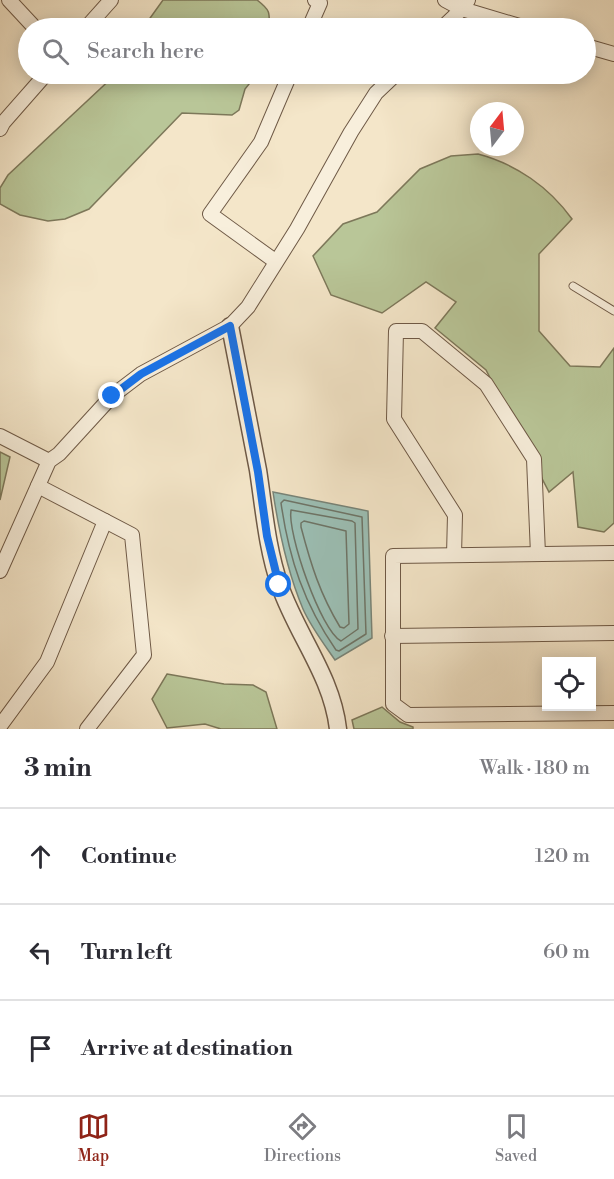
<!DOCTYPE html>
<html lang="en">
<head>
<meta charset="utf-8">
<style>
	:root { --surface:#fff; --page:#f7f7f7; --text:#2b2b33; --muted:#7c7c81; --line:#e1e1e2; --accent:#8f2418 }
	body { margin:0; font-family:"Libre Bodoni",serif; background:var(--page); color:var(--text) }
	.controls { position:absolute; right:18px; bottom:18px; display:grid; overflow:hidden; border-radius:0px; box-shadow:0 3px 15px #0003 }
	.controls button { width:54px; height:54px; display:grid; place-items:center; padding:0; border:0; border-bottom:2px solid var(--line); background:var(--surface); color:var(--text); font:30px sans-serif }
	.compass { position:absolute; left:470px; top:102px; width:54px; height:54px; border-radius:50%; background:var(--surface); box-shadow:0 3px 15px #0003; rotate:16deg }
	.stop { position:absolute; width:18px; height:18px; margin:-14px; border:4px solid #1a73e8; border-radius:50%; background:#fff }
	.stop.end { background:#1a73e8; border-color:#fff; box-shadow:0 2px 6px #0008 }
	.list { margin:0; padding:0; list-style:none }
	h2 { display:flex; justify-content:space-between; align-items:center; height:78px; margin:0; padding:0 24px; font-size:26px }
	h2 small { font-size:20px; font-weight:400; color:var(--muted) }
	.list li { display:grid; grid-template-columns:39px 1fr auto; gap:18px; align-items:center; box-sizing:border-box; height:96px; padding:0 24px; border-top:2px solid var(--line) }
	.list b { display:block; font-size:22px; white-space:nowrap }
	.list em { font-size:20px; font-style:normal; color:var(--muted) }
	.icon { flex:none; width:33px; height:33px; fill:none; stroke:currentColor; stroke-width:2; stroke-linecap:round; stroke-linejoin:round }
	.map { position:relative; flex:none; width:614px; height:729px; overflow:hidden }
	.search { position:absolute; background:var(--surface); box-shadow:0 3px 15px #0003; left:18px; right:18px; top:18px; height:66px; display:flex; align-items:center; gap:15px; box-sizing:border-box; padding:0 21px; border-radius:33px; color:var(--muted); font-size:22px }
	.sheet { height:366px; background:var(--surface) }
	nav { display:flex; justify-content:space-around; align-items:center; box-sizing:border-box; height:84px; border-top:2px solid var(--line); background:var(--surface); font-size:16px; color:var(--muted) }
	nav a { display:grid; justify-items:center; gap:3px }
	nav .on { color:var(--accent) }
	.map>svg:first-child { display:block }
</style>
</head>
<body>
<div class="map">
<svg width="614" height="729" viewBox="0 0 614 729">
	<rect width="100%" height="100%" fill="#f4e6c9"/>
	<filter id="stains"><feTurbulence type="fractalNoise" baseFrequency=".00333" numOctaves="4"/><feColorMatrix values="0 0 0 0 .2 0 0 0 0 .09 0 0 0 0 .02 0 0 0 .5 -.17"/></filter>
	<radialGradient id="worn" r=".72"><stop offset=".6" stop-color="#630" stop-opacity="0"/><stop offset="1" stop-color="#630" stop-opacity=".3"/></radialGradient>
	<g fill="#b9c698" stroke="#7d785a" stroke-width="1.5">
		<path d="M163 0H257C270 10 270 12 269 28H135L140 22 148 21Z"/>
		<path d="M116 74H257L245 89 239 110 232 115 182 113 89 209 65 219 48 221 20 215 0 204V188L8 175Z"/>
		<path d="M478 154C516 164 549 187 572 219L539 254V331L570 366 600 367 614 348V523L604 532 578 527 573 472 549 492 486 370 435 328 456 302 426 282 382 313 331 295 313 256 343 224 377 212 420 169 451 156Z"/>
		<path d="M0 452 10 457 0 500Z"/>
		<path d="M167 674 224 684 253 685 266 692 277 729H221L205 724 167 728 152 699Z"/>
		<path d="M382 707 400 722 413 727V729H354L352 720Z"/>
	</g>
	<path fill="#9cc0b6" stroke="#788478" stroke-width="1.5" d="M273 492 368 511 372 638 335 660C324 644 311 627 303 609 287 571 279 532 273 492Z"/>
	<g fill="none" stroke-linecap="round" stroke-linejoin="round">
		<g stroke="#6e7568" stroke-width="1.5">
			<path d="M284 500 362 517 366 634 339 651 336 650C304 604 289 559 281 503Z"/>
			<path d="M291 510 352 521 355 523 358 629 341 641C321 631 287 533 291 510Z"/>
			<path d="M304 521 346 531 349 624 344 628 340 627C320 594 311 565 301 527V523Z"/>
		</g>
		<g stroke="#6e5946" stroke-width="9">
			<path id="service" d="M573 286 614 311"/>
		</g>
		<g stroke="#6e5946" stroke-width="16">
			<g id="minor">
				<path d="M9 0 35 28"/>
				<path d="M445 0 462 9 526 28"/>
				<path d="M86 28 111 0"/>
				<path d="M309 28 320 3 315 0"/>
				<path d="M442 28 462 9 468 0"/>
				<path d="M586 46 614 54"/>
				<path d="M0 129 3 123 46 74"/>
				<path d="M275 261 210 214 261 142 290 74"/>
				<path d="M0 436 49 461"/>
				<path d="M38 486 132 535 144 655 87 729"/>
				<path d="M614 553 393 556V704L408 715 614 713"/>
				<path d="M454 555 455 515 394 419 396 331H422L486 384 534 459 538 554"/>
				<path d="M0 571 49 461 59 454 112 396 141 374 230 326 248 307 297 229 351 132 376 93 396 74"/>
				<path d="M392 636 614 633"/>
				<path d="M0 726 47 662 105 521"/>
			</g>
		</g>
		<g stroke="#6e5946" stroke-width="19">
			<path id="tertiary" d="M230 326C239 374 249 422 258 470 264 509 267 549 280 586 297 635 332 676 338 729"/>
		</g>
		<use href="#service" stroke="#f8efdc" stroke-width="7"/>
		<use href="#minor" stroke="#f8efdc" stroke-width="14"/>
		<use href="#tertiary" stroke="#f8efdc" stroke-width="16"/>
	</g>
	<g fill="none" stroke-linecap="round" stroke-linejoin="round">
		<path stroke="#1a73e8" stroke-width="8" d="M112 396 141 374 230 326 258 472 267 536 279 585"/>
	</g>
	<rect width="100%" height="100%" filter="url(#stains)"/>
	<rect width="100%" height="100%" fill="url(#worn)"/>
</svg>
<div class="controls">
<button><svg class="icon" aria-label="locate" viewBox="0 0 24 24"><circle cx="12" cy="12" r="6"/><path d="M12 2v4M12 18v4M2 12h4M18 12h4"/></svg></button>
</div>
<svg class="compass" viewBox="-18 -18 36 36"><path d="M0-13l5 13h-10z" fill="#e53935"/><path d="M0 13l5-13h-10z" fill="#7c7c81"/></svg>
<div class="stop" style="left:279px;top:585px"></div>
<div class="stop end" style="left:112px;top:396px"></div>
<div class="search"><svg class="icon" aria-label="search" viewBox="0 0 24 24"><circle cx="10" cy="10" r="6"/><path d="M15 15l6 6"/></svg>Search here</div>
</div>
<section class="sheet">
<h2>3 min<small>Walk · 180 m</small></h2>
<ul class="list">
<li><svg class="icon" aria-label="ahead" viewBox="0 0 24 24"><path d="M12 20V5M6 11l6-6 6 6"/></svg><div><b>Continue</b></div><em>120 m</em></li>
<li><svg class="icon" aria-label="left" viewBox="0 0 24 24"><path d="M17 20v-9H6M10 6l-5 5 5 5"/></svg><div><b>Turn left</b></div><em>60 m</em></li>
<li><svg class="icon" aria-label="arrive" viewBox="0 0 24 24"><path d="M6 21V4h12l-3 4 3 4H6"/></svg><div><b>Arrive at destination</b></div></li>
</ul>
</section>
<nav>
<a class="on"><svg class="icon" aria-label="map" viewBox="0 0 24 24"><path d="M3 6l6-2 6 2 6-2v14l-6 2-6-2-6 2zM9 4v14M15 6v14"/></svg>Map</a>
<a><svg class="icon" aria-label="directions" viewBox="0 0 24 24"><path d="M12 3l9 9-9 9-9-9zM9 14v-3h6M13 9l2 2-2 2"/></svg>Directions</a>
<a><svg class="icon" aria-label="saved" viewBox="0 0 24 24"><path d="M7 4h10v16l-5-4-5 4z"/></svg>Saved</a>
</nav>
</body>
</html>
